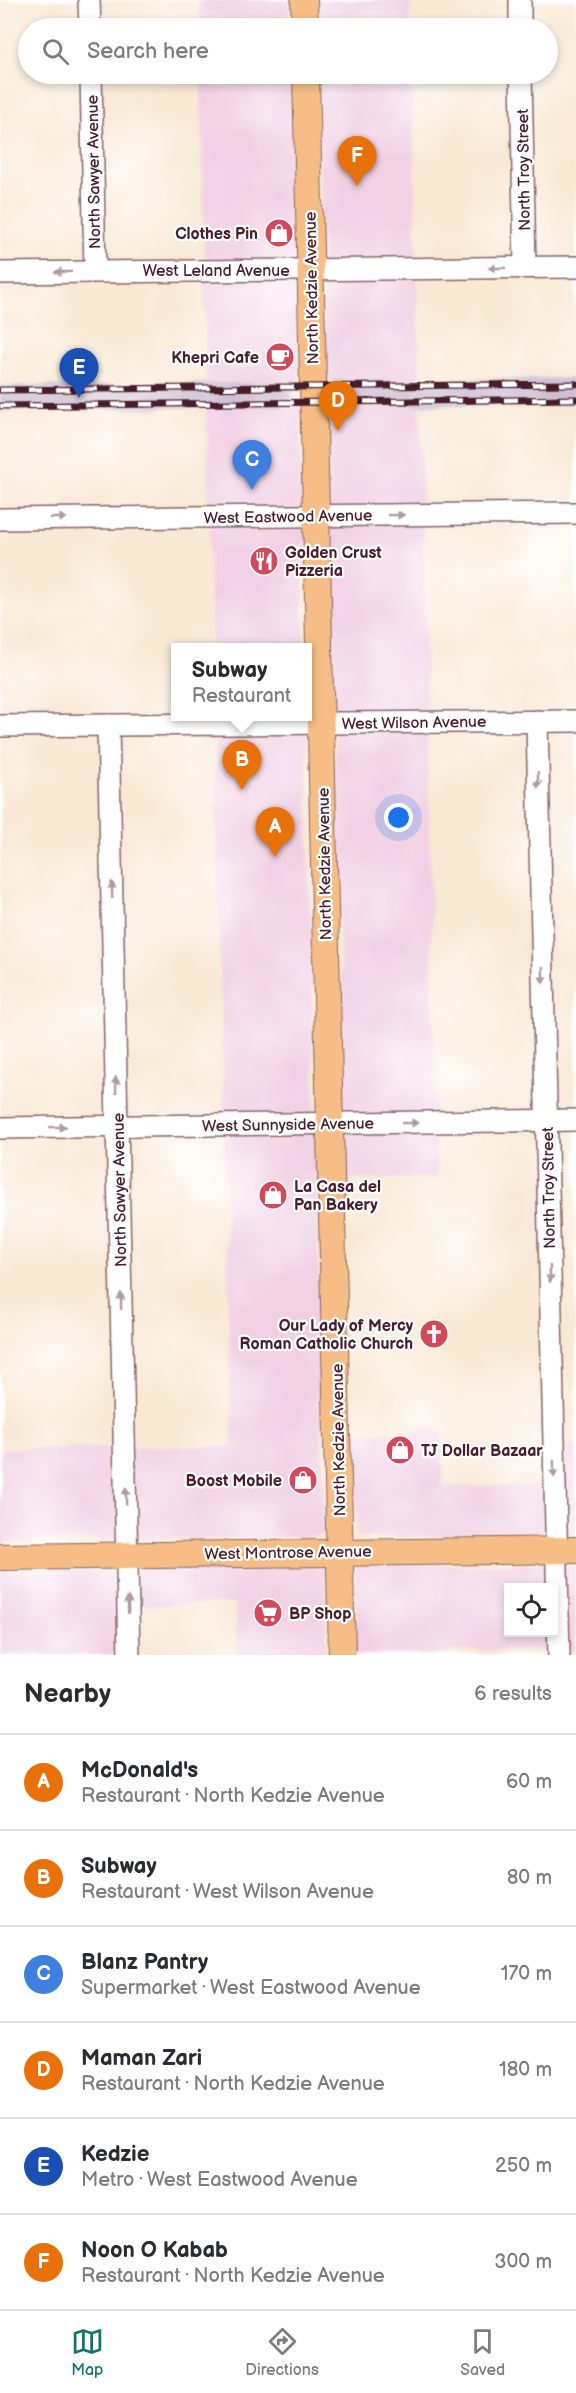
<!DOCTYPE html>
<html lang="en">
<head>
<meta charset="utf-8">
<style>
	:root { --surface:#fff; --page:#f7f7f7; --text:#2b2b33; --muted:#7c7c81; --line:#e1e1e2; --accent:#0f766e }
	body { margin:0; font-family:"Balsamiq Sans",sans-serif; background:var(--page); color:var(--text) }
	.controls { position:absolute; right:18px; bottom:18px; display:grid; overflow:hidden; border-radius:0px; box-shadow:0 3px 9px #0003 }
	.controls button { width:54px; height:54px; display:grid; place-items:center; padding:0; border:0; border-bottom:2px solid var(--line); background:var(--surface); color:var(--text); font:30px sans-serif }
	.you { position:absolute; left:399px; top:818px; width:21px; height:21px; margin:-15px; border:4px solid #fff; border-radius:50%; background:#1a73e8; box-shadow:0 0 0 9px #1a73e833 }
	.badge { display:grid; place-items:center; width:39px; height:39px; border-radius:50%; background:var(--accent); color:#fff; font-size:20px; font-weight:700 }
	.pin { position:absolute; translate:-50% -50px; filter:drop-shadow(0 2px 3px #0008) }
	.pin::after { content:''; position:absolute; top:32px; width:21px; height:18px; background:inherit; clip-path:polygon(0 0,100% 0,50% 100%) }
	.popup { position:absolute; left:171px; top:643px; width:141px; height:78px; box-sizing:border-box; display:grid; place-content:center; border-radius:0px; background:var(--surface); filter:drop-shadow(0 2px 4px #0005); font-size:20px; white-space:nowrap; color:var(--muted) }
	.popup b { font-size:22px; color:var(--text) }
	.popup::after { content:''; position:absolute; left:50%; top:100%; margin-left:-12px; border:12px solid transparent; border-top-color:var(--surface) }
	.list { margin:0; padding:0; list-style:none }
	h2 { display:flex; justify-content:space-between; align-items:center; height:78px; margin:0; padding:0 24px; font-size:26px }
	h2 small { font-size:20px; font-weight:400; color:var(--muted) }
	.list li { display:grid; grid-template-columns:39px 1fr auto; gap:18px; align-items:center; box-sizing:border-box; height:96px; padding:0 24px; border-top:2px solid var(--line) }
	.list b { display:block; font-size:22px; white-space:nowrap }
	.list p { margin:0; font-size:20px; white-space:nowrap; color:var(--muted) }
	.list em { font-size:20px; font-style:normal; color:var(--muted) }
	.icon { flex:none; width:33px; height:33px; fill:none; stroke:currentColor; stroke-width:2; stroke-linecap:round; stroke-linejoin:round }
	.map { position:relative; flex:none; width:576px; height:1655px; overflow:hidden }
	.search { position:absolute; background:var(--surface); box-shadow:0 3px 9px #0003; left:18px; right:18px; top:18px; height:66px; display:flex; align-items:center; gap:15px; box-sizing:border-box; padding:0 21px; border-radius:33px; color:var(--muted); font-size:22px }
	.sheet { height:654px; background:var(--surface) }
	nav { display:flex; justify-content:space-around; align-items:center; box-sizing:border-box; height:84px; border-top:2px solid var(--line); background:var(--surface); font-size:16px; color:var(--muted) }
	nav a { display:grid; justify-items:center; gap:3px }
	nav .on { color:var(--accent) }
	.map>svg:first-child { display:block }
</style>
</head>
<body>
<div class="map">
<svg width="576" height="1655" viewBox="0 0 576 1655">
	<rect width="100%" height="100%" fill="#fff"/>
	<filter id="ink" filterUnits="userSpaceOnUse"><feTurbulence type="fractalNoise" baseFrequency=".0167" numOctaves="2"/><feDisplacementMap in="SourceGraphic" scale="12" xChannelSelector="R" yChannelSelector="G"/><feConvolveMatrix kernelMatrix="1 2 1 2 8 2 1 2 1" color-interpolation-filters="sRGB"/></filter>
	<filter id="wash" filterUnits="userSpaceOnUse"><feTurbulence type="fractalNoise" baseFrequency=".008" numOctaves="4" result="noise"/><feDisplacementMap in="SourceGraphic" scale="24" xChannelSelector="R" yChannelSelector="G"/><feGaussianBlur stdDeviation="1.35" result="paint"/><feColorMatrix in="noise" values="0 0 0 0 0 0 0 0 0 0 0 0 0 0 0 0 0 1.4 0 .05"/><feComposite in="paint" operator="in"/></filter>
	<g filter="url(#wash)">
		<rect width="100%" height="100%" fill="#f8e8d4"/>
		<g fill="#f1d0e4" fill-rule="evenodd">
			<path d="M199 0H290V28H200Z"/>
			<path d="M314 0H410V28H315Z"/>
			<path d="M201 74H291L299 381 206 383Z"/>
			<path d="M317 74H412L420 380 326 381Z"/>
			<path d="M420 405 437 1178 346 1179 330 546 326 542 325 488 329 484 327 406Z"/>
			<path d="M300 406 301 487 306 490 307 541 302 546 304 647H212L206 408Z"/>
			<path d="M214 717H306L324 1536 0 1542V1449L232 1446Z"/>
			<path d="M442 1430 443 1486H556V1445H576V1535L357 1537 354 1433Z"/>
			<path d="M576 1563V1649L449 1651 448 1655H356L355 1566ZM508 1588H554V1632H508Z"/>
			<path d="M325 1566 327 1655H237L235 1603 126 1606 127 1655H0V1571Z"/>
		</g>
		<g fill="#cebed1">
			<path d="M576 378V404L334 406V381Z"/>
			<path d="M291 382 292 406 0 411V386Z"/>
		</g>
	</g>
	<g filter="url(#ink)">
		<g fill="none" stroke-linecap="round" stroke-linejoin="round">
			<g stroke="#876566" stroke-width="24">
				<g id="minor">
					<path d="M89 0 90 28"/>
					<path d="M520 0V28"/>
					<path d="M91 74 95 271"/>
					<path d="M521 74 525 267"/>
					<path d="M0 273 576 267"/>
					<path d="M0 519 576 513"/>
					<path d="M537 721 559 1655"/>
					<path d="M108 725 129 1655"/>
					<path d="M0 726 576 721"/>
					<path d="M0 1128 576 1120"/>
				</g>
			</g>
			<g stroke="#876566" stroke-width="28">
				<g id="major">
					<path d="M304 0 305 28"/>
					<path d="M306 74 342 1655"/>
					<path d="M0 1557 576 1550"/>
				</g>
			</g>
			<use href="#minor" stroke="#fff" stroke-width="21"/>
			<use href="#major" stroke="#f6be86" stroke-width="26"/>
			<g stroke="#4a1f2b" stroke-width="7">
				<g id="rail">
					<path d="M0 390 576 384"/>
					<path d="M0 406 576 399"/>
				</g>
			</g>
			<use href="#rail" stroke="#fff" stroke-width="4.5" stroke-dasharray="14" stroke-linecap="butt"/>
		</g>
		<defs><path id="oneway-solid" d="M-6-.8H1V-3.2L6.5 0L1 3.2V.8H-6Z" transform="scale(1.5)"/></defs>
		<g fill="#ae9aa0">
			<use href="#oneway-solid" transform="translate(497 268) rotate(179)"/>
			<use href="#oneway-solid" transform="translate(63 272) rotate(179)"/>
			<use href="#oneway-solid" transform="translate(396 515) rotate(-1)"/>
			<use href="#oneway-solid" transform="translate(58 518) rotate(-1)"/>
			<use href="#oneway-solid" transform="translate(538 780) rotate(88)"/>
			<use href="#oneway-solid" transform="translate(112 890) rotate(-91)"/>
			<use href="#oneway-solid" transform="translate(543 975) rotate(89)"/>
			<use href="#oneway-solid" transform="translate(116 1085) rotate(-91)"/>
			<use href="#oneway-solid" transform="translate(410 1123) rotate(-1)"/>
			<use href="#oneway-solid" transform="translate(58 1127) rotate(-1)"/>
			<use href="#oneway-solid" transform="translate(550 1274) rotate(89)"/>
			<use href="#oneway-solid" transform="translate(121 1301) rotate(-91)"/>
			<use href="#oneway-solid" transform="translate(554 1469) rotate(89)"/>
			<use href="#oneway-solid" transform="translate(126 1496) rotate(-91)"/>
			<use href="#oneway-solid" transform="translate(128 1605) rotate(-91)"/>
		</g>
	</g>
	<defs>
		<g id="shop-disc" transform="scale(1.5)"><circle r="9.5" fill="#d1495b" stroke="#fff"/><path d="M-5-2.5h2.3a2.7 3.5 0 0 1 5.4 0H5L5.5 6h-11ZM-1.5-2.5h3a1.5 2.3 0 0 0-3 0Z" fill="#fff"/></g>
		<g id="cafe-disc" transform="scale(1.5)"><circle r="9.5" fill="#d1495b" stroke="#fff"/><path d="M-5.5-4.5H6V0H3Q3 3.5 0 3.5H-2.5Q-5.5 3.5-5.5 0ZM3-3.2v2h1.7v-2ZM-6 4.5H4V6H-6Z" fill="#fff"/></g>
		<g id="restaurant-disc" transform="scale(1.5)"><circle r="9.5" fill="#d1495b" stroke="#fff"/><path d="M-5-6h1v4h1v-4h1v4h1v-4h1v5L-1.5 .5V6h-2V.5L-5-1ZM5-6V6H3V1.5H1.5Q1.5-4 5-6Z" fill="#fff"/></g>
		<g id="church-disc" transform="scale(1.5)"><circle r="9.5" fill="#d1495b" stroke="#fff"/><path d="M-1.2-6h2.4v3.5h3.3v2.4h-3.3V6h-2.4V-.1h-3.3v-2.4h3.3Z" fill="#fff"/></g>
		<g id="supermarket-disc" transform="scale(1.5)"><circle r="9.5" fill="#d1495b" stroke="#fff"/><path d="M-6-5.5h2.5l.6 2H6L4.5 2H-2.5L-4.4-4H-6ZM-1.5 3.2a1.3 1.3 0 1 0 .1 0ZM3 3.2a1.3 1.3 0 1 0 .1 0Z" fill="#fff"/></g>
	</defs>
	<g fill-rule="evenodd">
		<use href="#shop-disc" x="279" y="233"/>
		<use href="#cafe-disc" x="280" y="357"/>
		<use href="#restaurant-disc" x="264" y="561"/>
		<use href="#shop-disc" x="273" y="1195"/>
		<use href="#church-disc" x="434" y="1334"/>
		<use href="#shop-disc" x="400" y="1450"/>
		<use href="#shop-disc" x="303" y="1480"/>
		<use href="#supermarket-disc" x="268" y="1613"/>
	</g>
	<g text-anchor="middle" stroke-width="4.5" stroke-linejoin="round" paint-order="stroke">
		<g font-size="16" fill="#4a1f2b" stroke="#fff">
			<text transform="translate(523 170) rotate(-91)" y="6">North Troy Street</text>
			<text transform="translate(93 172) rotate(-91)" y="6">North Sawyer Avenue</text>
			<text x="216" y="276">West Leland Avenue</text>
			<text transform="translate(311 288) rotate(-91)" y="6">North Kedzie Avenue</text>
			<text transform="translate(288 516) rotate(-1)" y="6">West Eastwood Avenue</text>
			<text transform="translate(414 722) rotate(-1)" y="6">West Wilson Avenue</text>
			<text transform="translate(324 864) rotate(-91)" y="6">North Kedzie Avenue</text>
			<text transform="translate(288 1124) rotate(-1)" y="6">West Sunnyside Avenue</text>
			<text transform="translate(548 1188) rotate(-91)" y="6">North Troy Street</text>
			<text transform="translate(119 1190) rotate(-91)" y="6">North Sawyer Avenue</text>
			<text transform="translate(338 1440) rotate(-91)" y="6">North Kedzie Avenue</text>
			<text transform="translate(288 1552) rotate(-1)" y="6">West Montrose Avenue</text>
		</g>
		<g font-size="16" font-weight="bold" fill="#4a1f2b" stroke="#fff" text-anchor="end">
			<text x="258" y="239">Clothes Pin</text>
			<text x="259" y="363">Khepri Cafe</text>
			<text x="285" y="558" text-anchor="start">Golden Crust<tspan x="285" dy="18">Pizzeria</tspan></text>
			<text x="294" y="1192" text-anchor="start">La Casa del<tspan x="294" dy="18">Pan Bakery</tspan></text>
			<text x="413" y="1331">Our Lady of Mercy<tspan x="413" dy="18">Roman Catholic Church</tspan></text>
			<text x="421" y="1456" text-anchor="start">TJ Dollar Bazaar</text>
			<text x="282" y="1486">Boost Mobile</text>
			<text x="289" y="1619" text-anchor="start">BP Shop</text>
		</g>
	</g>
</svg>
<div class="controls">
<button><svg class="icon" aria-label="locate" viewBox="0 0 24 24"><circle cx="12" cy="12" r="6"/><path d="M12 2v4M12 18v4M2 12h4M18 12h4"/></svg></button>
</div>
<div class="you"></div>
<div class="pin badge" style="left:275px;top:857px;background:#e8710a">A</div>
<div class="pin badge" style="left:242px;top:790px;background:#e8710a">B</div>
<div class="popup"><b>Subway</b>Restaurant</div>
<div class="pin badge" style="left:252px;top:490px;background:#3f7fe0">C</div>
<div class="pin badge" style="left:338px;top:431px;background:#e8710a">D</div>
<div class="pin badge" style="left:79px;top:398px;background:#1a4fb4">E</div>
<div class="pin badge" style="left:357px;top:186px;background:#e8710a">F</div>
<div class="search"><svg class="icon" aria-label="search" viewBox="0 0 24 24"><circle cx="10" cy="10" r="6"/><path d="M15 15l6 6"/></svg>Search here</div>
</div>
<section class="sheet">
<h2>Nearby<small>6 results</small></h2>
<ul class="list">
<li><span class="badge" style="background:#e8710a">A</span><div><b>McDonald's</b><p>Restaurant · North Kedzie Avenue</p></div><em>60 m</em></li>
<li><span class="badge" style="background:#e8710a">B</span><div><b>Subway</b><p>Restaurant · West Wilson Avenue</p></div><em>80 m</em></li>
<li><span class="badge" style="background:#3f7fe0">C</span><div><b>Blanz Pantry</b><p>Supermarket · West Eastwood Avenue</p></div><em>170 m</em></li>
<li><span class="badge" style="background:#e8710a">D</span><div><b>Maman Zari</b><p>Restaurant · North Kedzie Avenue</p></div><em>180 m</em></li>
<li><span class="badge" style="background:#1a4fb4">E</span><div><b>Kedzie</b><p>Metro · West Eastwood Avenue</p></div><em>250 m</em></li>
<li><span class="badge" style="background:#e8710a">F</span><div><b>Noon O Kabab</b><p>Restaurant · North Kedzie Avenue</p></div><em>300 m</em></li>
</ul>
</section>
<nav>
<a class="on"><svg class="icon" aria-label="map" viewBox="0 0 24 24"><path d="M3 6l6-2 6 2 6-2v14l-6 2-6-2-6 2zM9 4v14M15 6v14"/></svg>Map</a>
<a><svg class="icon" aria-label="directions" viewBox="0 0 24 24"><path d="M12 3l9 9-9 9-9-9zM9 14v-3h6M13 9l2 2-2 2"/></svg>Directions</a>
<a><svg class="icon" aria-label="saved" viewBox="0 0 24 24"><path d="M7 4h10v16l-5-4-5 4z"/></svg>Saved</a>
</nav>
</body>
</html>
